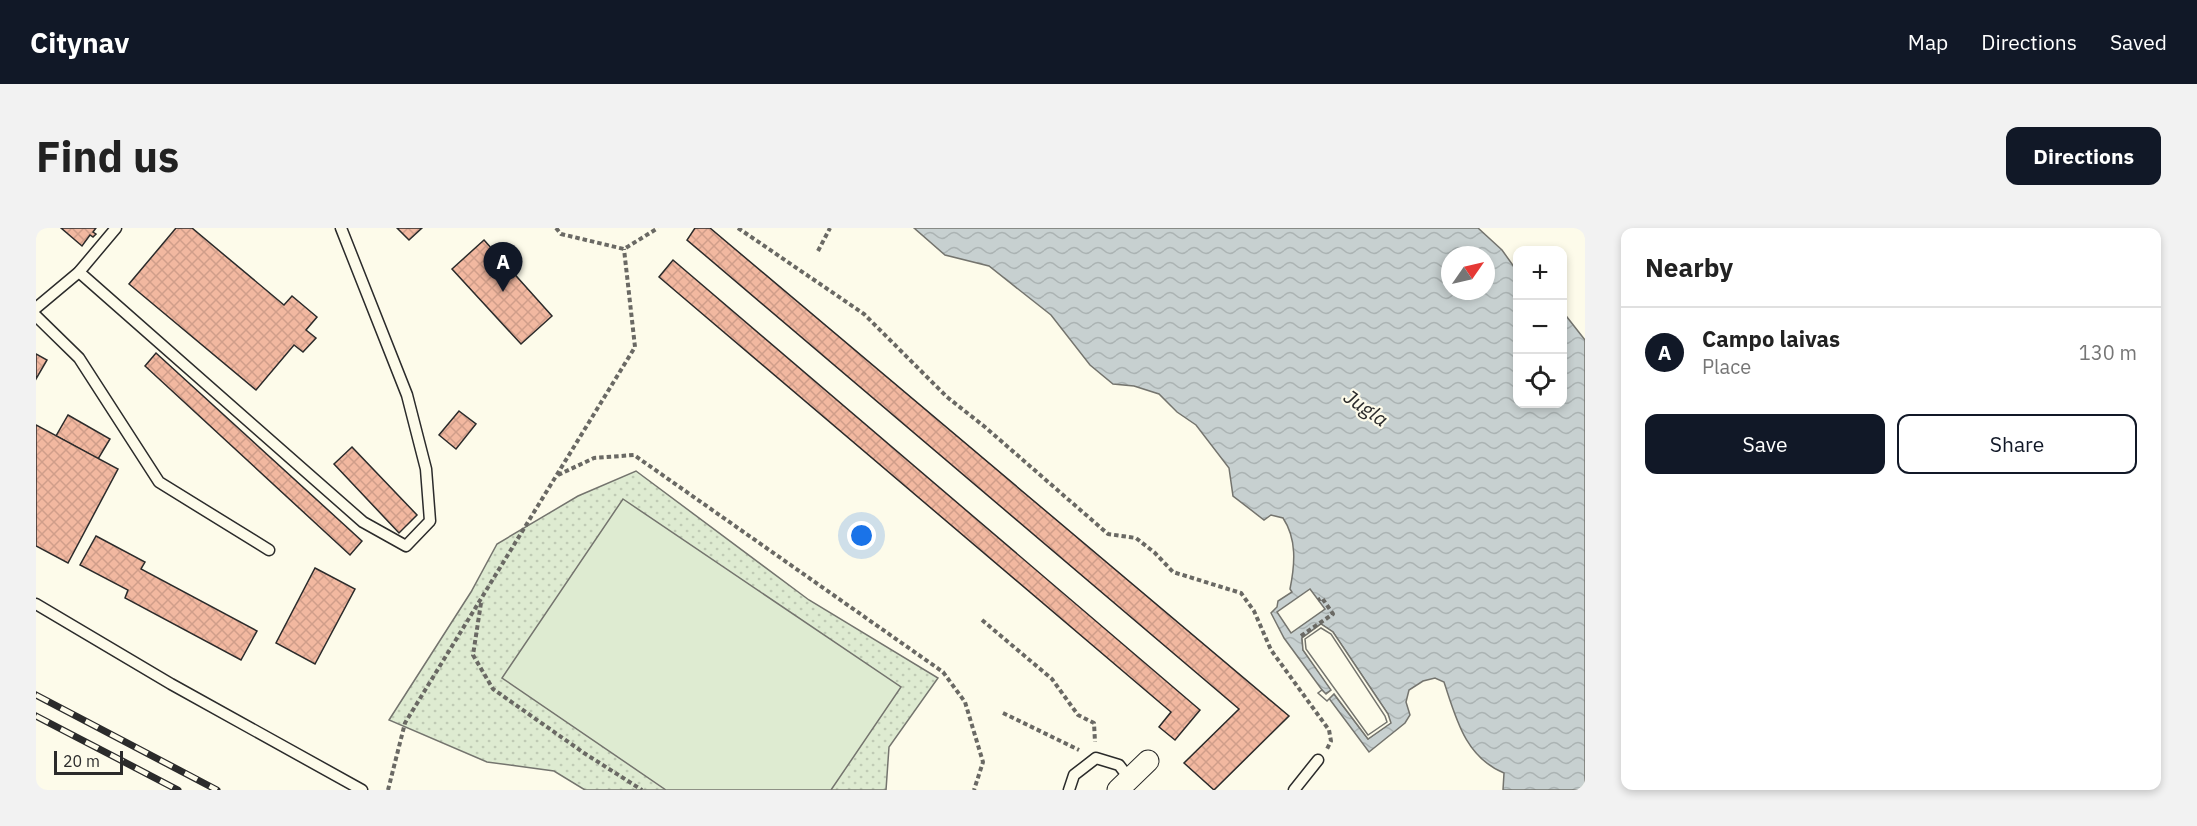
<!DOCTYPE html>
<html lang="en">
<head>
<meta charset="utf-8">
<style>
	:root { --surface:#fff; --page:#f2f2f2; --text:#222; --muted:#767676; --line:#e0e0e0; --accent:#111827 }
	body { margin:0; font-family:"IBM Plex Sans",sans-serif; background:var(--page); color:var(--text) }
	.controls { position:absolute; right:18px; top:18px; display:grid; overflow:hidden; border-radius:12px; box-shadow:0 3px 9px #0003 }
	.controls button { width:54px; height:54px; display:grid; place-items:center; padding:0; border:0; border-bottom:2px solid var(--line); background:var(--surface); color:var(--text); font:30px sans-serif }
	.compass { position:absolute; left:1405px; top:18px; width:54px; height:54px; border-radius:50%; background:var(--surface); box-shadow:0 3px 9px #0003; rotate:56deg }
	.scale { position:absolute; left:18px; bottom:15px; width:69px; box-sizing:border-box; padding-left:6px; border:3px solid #2b2b2b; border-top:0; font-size:16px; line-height:21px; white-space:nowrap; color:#2b2b2b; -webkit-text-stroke:4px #fdfbea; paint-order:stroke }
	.you { position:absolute; left:826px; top:308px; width:21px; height:21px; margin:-15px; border:4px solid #fff; border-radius:50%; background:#1a73e8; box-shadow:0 0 0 9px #1a73e833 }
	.badge { display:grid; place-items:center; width:39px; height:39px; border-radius:50%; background:var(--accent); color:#fff; font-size:20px; font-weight:700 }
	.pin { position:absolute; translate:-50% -50px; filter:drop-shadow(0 2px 3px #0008) }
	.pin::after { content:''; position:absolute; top:32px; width:21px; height:18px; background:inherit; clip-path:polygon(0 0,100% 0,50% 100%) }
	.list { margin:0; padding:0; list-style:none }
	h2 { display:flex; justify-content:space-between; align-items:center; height:78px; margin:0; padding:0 24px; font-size:26px }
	h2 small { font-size:20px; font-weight:400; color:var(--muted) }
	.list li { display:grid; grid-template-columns:39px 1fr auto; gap:18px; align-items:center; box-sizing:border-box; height:90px; padding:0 24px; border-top:2px solid var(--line) }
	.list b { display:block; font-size:22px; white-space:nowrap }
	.list p { margin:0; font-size:20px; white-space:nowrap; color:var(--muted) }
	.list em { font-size:20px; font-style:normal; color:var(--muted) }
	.actions { display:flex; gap:12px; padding:18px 24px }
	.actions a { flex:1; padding:14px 0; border:2px solid var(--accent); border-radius:12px; text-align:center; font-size:21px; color:var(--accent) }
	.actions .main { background:var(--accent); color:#fff }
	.icon { flex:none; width:33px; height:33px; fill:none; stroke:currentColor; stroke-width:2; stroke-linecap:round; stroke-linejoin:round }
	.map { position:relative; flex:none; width:1549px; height:562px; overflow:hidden; border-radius:12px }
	header { display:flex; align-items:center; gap:36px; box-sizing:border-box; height:84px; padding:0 30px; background:var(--accent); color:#fff }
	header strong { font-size:28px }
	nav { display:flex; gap:33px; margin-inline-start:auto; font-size:21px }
	.intro { display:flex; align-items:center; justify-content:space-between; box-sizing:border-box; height:144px; padding:0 36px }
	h1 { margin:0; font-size:42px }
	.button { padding:15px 27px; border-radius:12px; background:var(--accent); color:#fff; font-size:21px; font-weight:700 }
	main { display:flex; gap:36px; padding:0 36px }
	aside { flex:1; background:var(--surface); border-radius:12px; box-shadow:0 3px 9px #0003 }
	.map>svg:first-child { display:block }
</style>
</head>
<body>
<header>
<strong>Citynav</strong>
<nav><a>Map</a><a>Directions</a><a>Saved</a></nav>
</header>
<div class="intro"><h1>Find us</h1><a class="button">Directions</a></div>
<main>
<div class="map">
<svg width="1549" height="562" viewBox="0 0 1549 562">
	<defs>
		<pattern id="grass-dots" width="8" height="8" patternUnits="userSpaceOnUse" patternTransform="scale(1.5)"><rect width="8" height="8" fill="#deebd1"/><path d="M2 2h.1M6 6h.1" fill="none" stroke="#bfcab4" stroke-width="1.8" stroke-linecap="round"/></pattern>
		<pattern id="water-waves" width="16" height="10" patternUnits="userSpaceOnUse" patternTransform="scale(1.5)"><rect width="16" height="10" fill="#c7d0d0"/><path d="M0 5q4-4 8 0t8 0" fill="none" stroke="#abb3b3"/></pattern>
		<pattern id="building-cross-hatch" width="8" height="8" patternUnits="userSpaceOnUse" patternTransform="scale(1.5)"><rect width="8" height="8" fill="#f2b8a0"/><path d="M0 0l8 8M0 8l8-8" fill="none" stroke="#d09e8a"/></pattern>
	</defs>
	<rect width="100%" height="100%" fill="#fdfbea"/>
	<path fill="url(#grass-dots)" stroke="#74746e" stroke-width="1.5" d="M600 243 773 372 902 450 853 519 850 562H549L518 543 451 534 353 492 435 364 461 316 542 268Z"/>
	<path fill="#deebd1" stroke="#74746e" stroke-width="1.5" d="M587 271 865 459 795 562H630L466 450Z"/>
	<path fill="url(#water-waves)" stroke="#74746e" stroke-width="1.5" fill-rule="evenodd" d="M878 0H1442L1466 22 1481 43 1482 176H1526L1527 84 1549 112V562H1467L1468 545C1429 529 1420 490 1408 454L1399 450 1387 453 1373 462 1370 474 1374 487 1369 495 1333 524 1292 469 1298 466 1332 511 1354 495 1352 486 1297 404 1285 396 1266 410 1267 422 1296 462 1289 466 1248 410 1235 385 1241 379 1242 373 1256 364 1254 361C1259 336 1261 311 1247 290L1235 287 1228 292 1197 268 1193 240 1160 197 1141 184 1123 166 1098 158 1077 156 1054 137 1015 87 953 38 909 27ZM1414 27H1450V63H1414Z"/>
	<g fill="#fdfbea" stroke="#74746e" stroke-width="1.5" fill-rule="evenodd">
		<path d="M1274 361 1289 381 1255 405 1241 384Z"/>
		<path d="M1285 396 1297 404 1352 486 1355 495 1332 511 1298 466 1291 473 1282 465 1286 462 1290 466 1295 462 1267 422 1266 410ZM1285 400 1295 406 1349 488 1351 494 1332 507 1270 421 1269 411Z"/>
	</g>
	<g fill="url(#building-cross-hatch)" stroke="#2b2b2b" stroke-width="1.5">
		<path d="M25 0H60L57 4 60 6 57 9 54 7 46 18Z"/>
		<path d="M140 0H156L248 77 256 68 281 89 270 102 280 110 267 124 258 117 220 162 93 56Z"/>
		<path d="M361 0H386L373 12Z"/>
		<path d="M659 0H674L1253 488 1178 562 1148 535 1203 481 651 12Z"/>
		<path d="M448 12 516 88 485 116 416 41Z"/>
		<path d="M637 32 1164 482 1139 512 1123 499 1135 484 623 49Z"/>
		<path d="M120 125 326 313 314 327 109 138Z"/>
		<path d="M0 126 11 132 0 151Z"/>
		<path d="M423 183 440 196 420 221 403 207Z"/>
		<path d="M32 187 74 211 62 231 20 208Z"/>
		<path d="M0 197 82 241 32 335 0 318Z"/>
		<path d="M316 219 381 287 363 305 298 236Z"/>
		<path d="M60 308 109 334 105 341 221 403 205 432 89 370 92 362 44 337Z"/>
		<path d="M279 340 319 361 279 436 240 415Z"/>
	</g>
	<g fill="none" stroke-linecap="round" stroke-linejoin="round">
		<g stroke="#2b2b2b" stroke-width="13">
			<g id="service">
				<path d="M43 44 327 294 370 318 394 293 390 241 371 167 305 0"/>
				<path d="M0 80 43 44 80 0"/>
				<path d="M0 88 43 130 123 254 233 322"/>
				<path d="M0 376 135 456 326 562"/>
				<path d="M1033 562 1038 547 1060 530 1083 537 1093 550"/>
				<path d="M1258 562 1282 532"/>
			</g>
		</g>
		<g stroke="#2b2b2b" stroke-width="23">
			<path id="minor" d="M1082 562 1112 533"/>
		</g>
		<g stroke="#6a6964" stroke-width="4" stroke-dasharray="4.5 3" stroke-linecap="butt">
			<path d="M520 0 525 6 588 21 622 0"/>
			<path d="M702 0 828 86 911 169 949 199 1072 306 1100 310 1119 325 1137 344 1205 365 1218 383 1235 422 1293 502 1295 513 1291 521"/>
			<path d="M782 23 794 0"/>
			<path d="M522 247 558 230 598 227 907 444 929 474 947 534 938 562"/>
			<path d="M445 375 437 427 457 461 548 525 606 562"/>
			<path d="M946 392 1016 451 1042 487 1058 495 1059 514"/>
			<path d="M1265 408 1297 386 1286 370 1282 372"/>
			<path d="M967 485 1043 522"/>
			<path d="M352 562 369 495 599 119 588 21"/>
		</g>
		<use href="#service" stroke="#fdfbea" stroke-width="10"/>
		<use href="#minor" stroke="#fdfbea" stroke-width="21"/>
		<g stroke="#2b2b2b" stroke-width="7">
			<g id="rail">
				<path d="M0 467 181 562"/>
				<path d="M0 488 142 562"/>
			</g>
		</g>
		<use href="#rail" stroke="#fdfbea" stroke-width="4.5" stroke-dasharray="14" stroke-linecap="butt"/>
	</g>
	<g text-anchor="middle" stroke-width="4.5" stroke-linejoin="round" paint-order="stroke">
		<g font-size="20" font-style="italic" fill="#2b2b2b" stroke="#fdfbea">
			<text transform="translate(1330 180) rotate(35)" y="7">Jugla</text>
		</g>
	</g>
</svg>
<div class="controls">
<button>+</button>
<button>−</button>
<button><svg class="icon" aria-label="locate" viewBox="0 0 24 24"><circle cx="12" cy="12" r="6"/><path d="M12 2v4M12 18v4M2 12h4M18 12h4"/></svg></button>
</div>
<svg class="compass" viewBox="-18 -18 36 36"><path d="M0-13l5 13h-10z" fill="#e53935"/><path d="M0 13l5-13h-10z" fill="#767676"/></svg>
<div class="scale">20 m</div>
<div class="you"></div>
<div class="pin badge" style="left:467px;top:64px">A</div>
</div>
<aside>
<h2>Nearby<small></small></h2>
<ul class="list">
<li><span class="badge">A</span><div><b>Campo laivas</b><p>Place</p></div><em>130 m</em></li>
</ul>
<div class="actions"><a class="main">Save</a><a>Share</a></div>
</aside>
</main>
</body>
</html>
